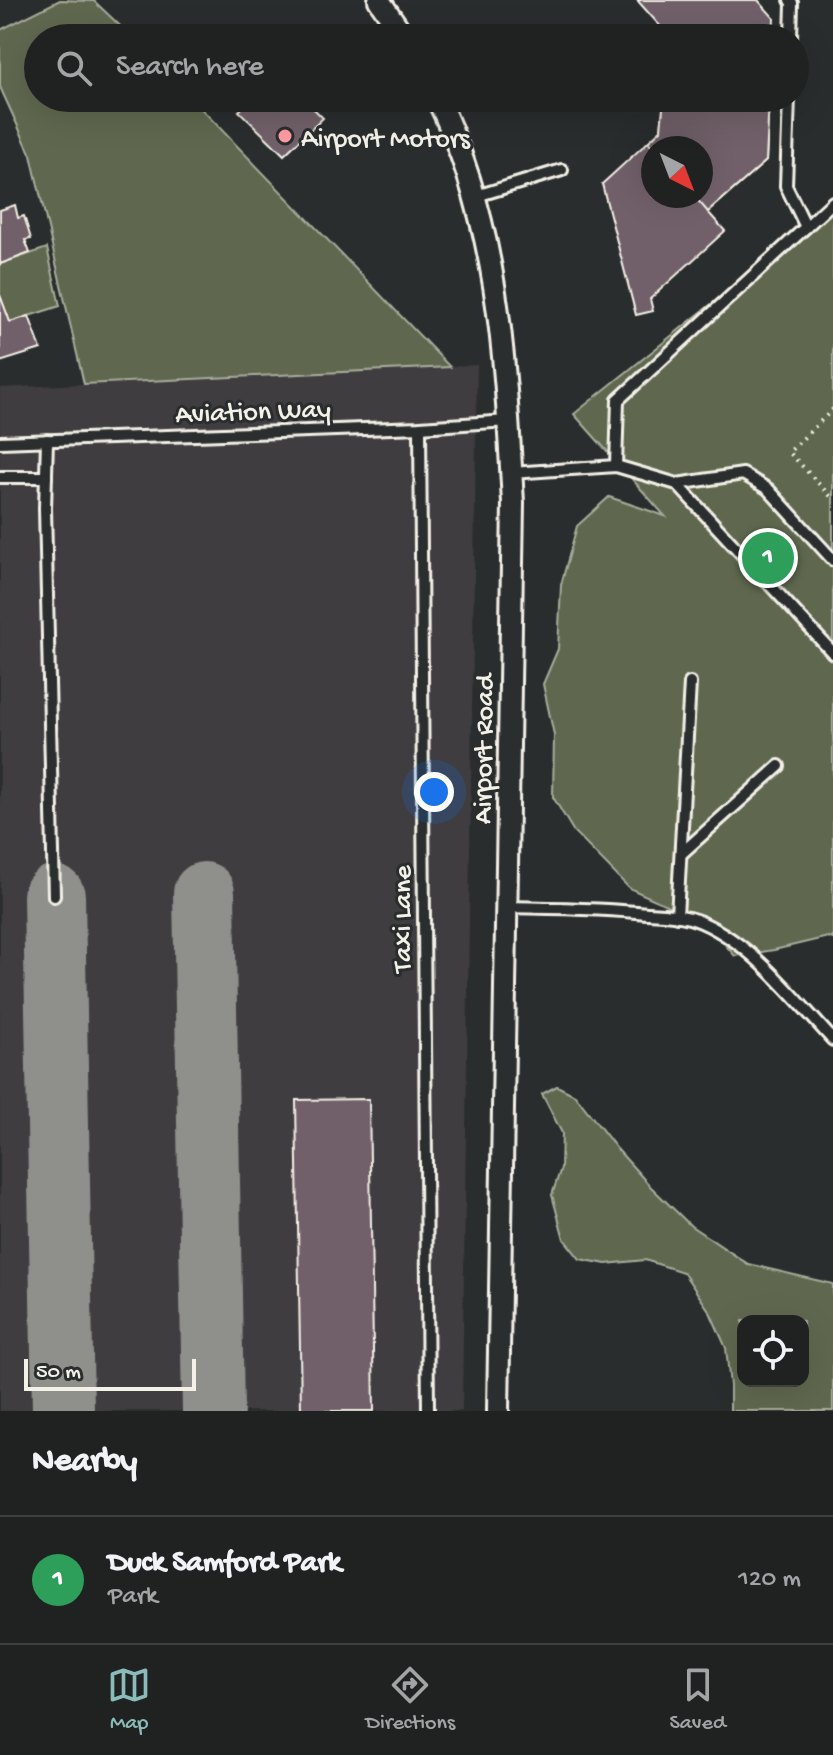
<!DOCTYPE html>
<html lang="en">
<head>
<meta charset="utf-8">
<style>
	:root { --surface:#202222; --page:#2d2f2f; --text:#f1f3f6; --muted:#a2a4a5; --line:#3d3f40; --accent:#8bbbb9 }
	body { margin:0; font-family:"Gochi Hand",sans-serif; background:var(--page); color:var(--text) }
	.controls { position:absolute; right:24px; bottom:24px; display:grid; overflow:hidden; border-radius:16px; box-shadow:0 8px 32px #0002 }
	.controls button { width:72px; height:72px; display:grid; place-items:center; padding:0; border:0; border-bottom:2px solid var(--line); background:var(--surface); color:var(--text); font:40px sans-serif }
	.compass { position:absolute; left:641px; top:136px; width:72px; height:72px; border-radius:50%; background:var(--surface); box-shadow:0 8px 32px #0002; rotate:138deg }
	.scale { position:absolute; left:24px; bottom:20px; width:172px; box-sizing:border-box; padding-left:8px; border:4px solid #f4f1e8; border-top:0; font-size:22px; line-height:28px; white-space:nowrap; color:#f4f1e8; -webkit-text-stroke:6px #2a2d2e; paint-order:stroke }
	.you { position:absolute; left:434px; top:792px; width:28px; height:28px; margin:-20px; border:6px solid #fff; border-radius:50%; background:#1a73e8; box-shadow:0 0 0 12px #1a73e833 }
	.badge { display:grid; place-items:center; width:52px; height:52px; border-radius:50%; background:var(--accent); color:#fff; font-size:26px; font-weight:700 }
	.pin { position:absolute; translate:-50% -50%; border:4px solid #fff; box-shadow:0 2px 8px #0006 }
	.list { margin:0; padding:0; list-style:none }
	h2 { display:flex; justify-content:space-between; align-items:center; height:104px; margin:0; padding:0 32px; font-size:34px }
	h2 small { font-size:26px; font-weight:400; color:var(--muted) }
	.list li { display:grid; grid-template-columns:52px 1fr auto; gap:24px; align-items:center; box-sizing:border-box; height:128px; padding:0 32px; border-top:2px solid var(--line) }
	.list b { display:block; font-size:30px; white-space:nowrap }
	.list p { margin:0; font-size:26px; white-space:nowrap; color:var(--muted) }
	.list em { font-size:26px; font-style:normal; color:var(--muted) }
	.icon { flex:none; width:44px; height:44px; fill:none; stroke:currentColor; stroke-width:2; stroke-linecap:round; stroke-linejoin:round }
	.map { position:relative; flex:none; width:833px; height:1411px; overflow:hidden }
	.search { position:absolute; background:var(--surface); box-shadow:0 8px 32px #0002; left:24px; right:24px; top:24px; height:88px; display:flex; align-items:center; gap:20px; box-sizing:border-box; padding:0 28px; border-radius:44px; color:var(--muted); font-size:30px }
	.sheet { height:232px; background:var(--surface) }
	nav { display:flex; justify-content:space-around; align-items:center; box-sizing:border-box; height:112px; border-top:2px solid var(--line); background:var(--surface); font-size:22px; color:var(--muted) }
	nav a { display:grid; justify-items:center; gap:4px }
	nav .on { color:var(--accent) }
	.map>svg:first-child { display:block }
</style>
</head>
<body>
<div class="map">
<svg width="833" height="1411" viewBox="0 0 833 1411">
	<rect width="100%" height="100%" fill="#2a2d2e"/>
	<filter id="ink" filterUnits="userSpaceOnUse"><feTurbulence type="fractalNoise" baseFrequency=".0125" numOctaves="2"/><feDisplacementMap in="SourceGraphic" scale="16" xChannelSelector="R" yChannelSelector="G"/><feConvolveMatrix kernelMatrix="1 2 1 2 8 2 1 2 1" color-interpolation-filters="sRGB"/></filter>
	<g filter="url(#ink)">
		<path fill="#3f3c40" d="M477 365 462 1411H0V388Z"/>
		<g fill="#5e684f" stroke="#a9ac9c" stroke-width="2" fill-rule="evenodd">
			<path d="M60 0 94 1 133 38H38V98H191L450 367 84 384 31 155 0 87V30Z"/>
			<path d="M833 203V939L828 937 774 950 735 956 706 923 629 888 574 832 553 797 554 735 543 684 558 649 561 585 577 526 609 497 665 516 574 414 806 228Z"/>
			<path d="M47 248 60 306 10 322 0 295V264Z"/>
			<path d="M557 1086 575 1095 617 1149 651 1187 691 1226 748 1264 833 1284V1411H730V1386L726 1348 710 1312 683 1272 645 1260 606 1264 580 1259 564 1239 552 1195 561 1168 562 1133 542 1094ZM743 1321H803V1381H743Z"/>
		</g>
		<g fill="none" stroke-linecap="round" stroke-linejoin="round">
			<g stroke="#8f8f8b" stroke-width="62">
				<path d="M204 893 213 1411"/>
				<path d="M54 896 63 1411"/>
			</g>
		</g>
		<g fill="#716069" stroke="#f4f1e8" stroke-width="2" fill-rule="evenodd">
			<path d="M637 0H758L774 18 773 38H668V35Z"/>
			<path d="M252 98H303L323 118 284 155 239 111Z"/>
			<path d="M664 98H769L766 161 708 212 725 231 650 299 653 311 636 315 602 184 661 130ZM653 148H701V196H653Z"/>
			<path d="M664 98H769L766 161 708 212 694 196H701V148H653L648 142 661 130Z"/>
			<path d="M15 205 18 218 24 216 31 239 25 240 30 253 0 264V210Z"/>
			<path d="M0 295 10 322 29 316 41 349 0 362Z"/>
			<path d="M369 1099 374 1411H301L296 1100Z"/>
		</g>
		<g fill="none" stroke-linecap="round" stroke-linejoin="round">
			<g stroke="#f4f1e8" stroke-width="16">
				<g id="service">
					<path d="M790 0 792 3 791 38"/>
					<path d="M473 197 562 170"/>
					<path d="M806 227 833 202"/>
					<path d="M420 427 428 1411"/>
					<path d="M47 440 45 508 54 896"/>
					<path d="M0 442 420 427 508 421"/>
					<path d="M616 466 618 400 806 227 786 186 789 98"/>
					<path d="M511 473 616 466 677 484 743 474 768 489 833 560"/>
					<path d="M0 477H46"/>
					<path d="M677 484 833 653"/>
					<path d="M682 853 779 766"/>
					<path d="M506 907C553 908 600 908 647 913 665 914 685 915 701 922 754 945 795 999 833 1040"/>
					<path d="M677 916 690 683"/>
				</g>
			</g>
			<g stroke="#f4f1e8" stroke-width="26">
				<g id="minor">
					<path d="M379 0 405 38"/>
					<path d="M437 98C500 227 505 362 513 503L498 1411"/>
				</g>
			</g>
			<path stroke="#f4f1e8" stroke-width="4" stroke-dasharray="2 6" stroke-linecap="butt" d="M833 409 789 452 833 499"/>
			<use href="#service" stroke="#2a2d2e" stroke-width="10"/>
			<use href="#minor" stroke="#2a2d2e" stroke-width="20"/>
		</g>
	</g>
	<circle fill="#ff9aa2" stroke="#2a2d2e" stroke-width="3" cx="285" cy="136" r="8"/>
	<g text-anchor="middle" stroke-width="6" stroke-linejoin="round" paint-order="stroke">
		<g font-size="28" fill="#f4f1e8" stroke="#2a2d2e" text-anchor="start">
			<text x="301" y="146">Airport Motors</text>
		</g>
		<g font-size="28" fill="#f4f1e8" stroke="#2a2d2e">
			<text transform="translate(253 409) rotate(-2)" y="10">Aviation Way</text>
			<text transform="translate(481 749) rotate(-89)" y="10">Airport Road</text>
			<text transform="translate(400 919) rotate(-90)" y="10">Taxi Lane</text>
		</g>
	</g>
</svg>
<div class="controls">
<button><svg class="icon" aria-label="locate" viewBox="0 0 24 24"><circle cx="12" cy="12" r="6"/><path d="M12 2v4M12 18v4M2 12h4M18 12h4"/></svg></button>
</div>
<svg class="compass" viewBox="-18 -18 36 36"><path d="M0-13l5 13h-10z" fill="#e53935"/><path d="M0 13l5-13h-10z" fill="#a2a4a5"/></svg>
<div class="scale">50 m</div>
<div class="you"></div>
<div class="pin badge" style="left:768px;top:558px;background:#2e9e5b">1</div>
<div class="search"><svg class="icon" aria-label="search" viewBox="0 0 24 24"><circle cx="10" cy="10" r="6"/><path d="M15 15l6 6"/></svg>Search here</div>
</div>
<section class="sheet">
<h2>Nearby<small></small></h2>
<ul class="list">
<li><span class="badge" style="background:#2e9e5b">1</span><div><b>Duck Samford Park</b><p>Park</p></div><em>120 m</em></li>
</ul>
</section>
<nav>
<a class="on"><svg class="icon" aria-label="map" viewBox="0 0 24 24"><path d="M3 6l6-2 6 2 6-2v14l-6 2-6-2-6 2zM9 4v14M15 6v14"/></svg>Map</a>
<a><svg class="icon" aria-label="directions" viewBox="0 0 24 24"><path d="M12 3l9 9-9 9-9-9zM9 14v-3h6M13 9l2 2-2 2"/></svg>Directions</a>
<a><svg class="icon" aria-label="saved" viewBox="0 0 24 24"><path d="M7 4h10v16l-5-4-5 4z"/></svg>Saved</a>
</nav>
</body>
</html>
